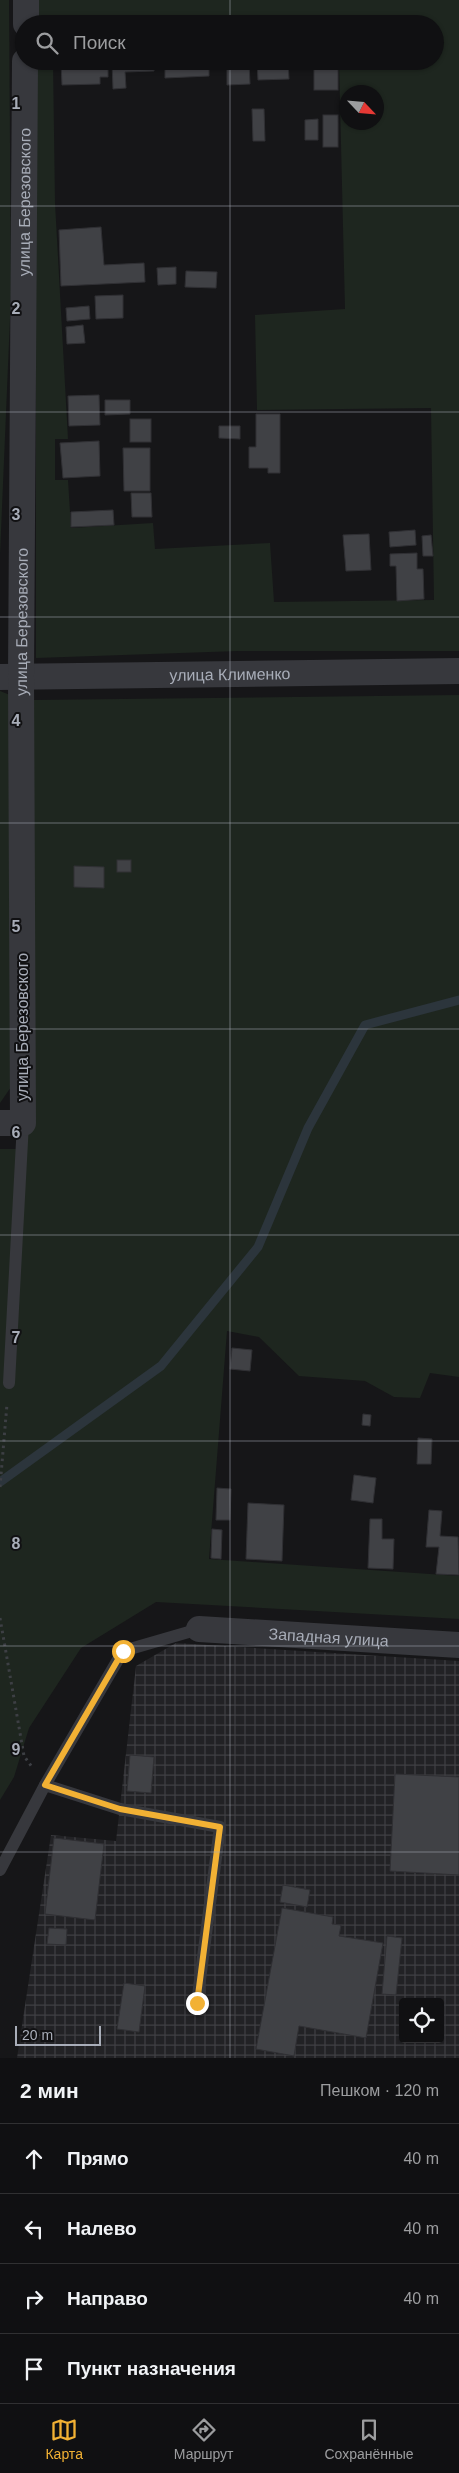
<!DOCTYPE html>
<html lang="ru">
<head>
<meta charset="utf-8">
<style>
	:root { --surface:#101012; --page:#19191b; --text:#f1f3f6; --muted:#9c9d9f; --line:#303032; --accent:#f2b134 }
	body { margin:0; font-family:Arial,sans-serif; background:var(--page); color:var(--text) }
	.controls { position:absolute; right:15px; bottom:15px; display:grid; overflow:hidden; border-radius:5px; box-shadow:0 1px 4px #0004 }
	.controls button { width:45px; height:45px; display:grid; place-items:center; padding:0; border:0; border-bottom:1px solid var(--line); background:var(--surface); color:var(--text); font:25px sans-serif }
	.compass { position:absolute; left:339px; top:85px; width:45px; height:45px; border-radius:50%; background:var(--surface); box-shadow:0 1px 4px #0004; rotate:116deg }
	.scale { position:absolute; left:15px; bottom:12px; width:86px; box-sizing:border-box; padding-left:5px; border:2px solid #a8adb8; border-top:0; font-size:14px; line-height:18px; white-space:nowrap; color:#a8adb8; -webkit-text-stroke:4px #111113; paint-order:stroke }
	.stop { position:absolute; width:15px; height:15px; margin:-11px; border:4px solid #f2b134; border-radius:50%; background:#fff }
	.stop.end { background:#f2b134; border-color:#fff; box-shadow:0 1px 5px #0008 }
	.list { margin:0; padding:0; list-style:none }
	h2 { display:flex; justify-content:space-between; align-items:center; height:65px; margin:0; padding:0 20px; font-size:21px }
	h2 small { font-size:16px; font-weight:400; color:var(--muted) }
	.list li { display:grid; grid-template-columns:32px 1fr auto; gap:15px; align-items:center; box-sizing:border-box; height:70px; padding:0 20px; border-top:1px solid var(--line) }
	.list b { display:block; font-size:19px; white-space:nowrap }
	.list em { font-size:16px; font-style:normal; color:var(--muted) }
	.icon { flex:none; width:28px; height:28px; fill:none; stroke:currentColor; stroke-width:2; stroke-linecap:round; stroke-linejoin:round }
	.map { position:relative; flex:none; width:459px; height:2058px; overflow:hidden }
	.search { position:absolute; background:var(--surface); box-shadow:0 1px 4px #0004; left:15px; right:15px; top:15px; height:55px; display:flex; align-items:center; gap:12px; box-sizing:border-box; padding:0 18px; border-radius:28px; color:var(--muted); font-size:19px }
	.sheet { height:345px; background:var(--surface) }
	nav { display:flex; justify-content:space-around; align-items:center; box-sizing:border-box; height:70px; border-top:1px solid var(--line); background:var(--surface); font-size:14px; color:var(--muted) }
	nav a { display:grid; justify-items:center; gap:2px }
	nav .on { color:var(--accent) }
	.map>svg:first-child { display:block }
</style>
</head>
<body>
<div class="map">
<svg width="459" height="2058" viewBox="0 0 459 2058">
	<defs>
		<pattern id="industrial-grid" width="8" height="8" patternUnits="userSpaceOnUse" patternTransform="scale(1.25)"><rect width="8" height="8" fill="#222225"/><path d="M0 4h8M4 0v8" fill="none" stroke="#3f3f43"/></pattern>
	</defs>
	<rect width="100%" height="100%" fill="#161618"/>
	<path fill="url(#industrial-grid)" fill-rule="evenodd" d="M176 1643 459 1661V2058H17L51 1835 116 1841 136 1666ZM403 2002H440V2039H403Z"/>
	<g fill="#1e261f" fill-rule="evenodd">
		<path d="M0 0H9L11 295 0 555Z"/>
		<path d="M36 0H459V651H238L36 658V61H53L55 203 68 439H55V480H68L71 528 153 523 155 549 270 543 274 602 434 600 431 408 257 410 255 315 345 309 339 61H435V24H36ZM346 92H376V122H346Z"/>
		<path d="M0 691 10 695 11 1087 0 1103Z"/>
		<path d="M459 695V1377L430 1373 420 1398 394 1397 365 1381 299 1376 259 1337 227 1331 209 1559 459 1576V1619L156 1602 81 1648 29 1728 14 1777 0 1800V1149H26L33 700Z"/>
	</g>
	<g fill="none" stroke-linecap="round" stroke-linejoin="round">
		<path stroke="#2c353c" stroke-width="9" d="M0 1482 161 1366 258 1247 308 1128 365 1025 459 1000"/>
	</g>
	<g fill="#404145" stroke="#303034">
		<path d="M61 61H108V77H100V84L62 85Z"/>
		<path d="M112 61H154V71L125 72 126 88 113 89Z"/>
		<path d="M165 61H209V76L165 78Z"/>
		<path d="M227 61H249L250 84 227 85Z"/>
		<path d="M257 61H288L289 79 258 80Z"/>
		<rect x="314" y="61" width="24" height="29"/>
		<path d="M252 109H264L265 141H253Z"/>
		<rect x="323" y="115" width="15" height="32"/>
		<path d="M318 119V140H305V120Z"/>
		<path d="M101 227 104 265 144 263 145 282 61 286 59 230Z"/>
		<path d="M176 267V284L158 285 157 268Z"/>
		<path d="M186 271 217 272 216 288 185 287Z"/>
		<path d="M123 295V318L96 319 95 296Z"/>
		<path d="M89 306 90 319 67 321 66 308Z"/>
		<path d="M83 325 85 343 67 344 66 327Z"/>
		<path d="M99 395 100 425 69 426 68 396Z"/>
		<path d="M105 400H130V414L105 415Z"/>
		<path d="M256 414H280V473H268V468H249V447H256Z"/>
		<rect x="130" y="419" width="21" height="23"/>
		<path d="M219 426H240V439L219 438Z"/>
		<path d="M99 441 100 476 63 478 60 443Z"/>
		<path d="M123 448H150V491H124Z"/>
		<path d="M131 493H151L152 517H132Z"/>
		<path d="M113 510 114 525 71 527V512Z"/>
		<path d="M415 530 416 545 390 547 389 532Z"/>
		<path d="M369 534 371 570 346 571 343 535Z"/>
		<path d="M431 535 433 556H423L422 536Z"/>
		<path d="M417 553V569H423L424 599 397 601 396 566H390V554Z"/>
		<rect x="117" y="860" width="14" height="12"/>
		<path d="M74 866 104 867V888L74 887Z"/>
		<path d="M232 1348 252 1350 250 1371 230 1369Z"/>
		<path d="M363 1414 371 1415 370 1426 362 1425Z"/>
		<path d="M418 1438 432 1439 431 1464H417Z"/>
		<path d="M354 1475 376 1478 373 1503 351 1500Z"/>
		<path d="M217 1488 231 1489 230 1520H216Z"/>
		<path d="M248 1503 284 1505 282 1561 246 1559Z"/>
		<path d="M429 1510 442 1511 440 1536 458 1537 459 1575 436 1574 439 1547H426Z"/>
		<path d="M370 1519H382V1539H394L393 1569 368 1568Z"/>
		<path d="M212 1529 222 1530 221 1559 211 1558Z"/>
		<path d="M130 1755 154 1757 151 1793 127 1791Z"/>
		<path d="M395 1774 459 1777V1875L390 1871Z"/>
		<path d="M54 1838 104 1844 95 1920 45 1914Z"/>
		<path d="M283 1885 310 1890 307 1907 280 1902Z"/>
		<path d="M282 1908 333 1917 332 1924 341 1925 339 1936 383 1943 366 2038 299 2026 294 2056 256 2049Z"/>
		<path d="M49 1928 67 1929 66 1945 47 1944Z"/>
		<path d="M387 1936 402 1938 396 1995 382 1994Z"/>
		<path d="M124 1983 145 1986 139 2032 117 2029Z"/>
	</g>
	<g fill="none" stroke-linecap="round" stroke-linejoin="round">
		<g stroke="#3d3f44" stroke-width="3" stroke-dasharray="2.5 4" stroke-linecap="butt">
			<path d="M0 1487 7 1404"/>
			<path d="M0 1618 24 1756 32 1767"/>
		</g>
		<g stroke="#37383d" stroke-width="12">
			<path d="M9 1383 23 1123"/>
			<path d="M45 1785 120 1809 220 1827 197 2003"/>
			<path d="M0 1870 45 1785 123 1651 199 1629"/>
		</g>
		<g stroke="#37383d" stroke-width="26">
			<path d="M26 24V0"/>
			<path id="s1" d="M0 677 459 671"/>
			<path id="s2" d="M0 1123H23L21 677 25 61"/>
			<path id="s3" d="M199 1629 459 1645"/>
		</g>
	</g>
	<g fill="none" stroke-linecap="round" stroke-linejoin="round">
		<path stroke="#f2b134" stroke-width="6" d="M123 1651 45 1785 120 1809 220 1827 197 2003"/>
	</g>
	<path fill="none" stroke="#a8adb8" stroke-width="1" stroke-opacity="0.55" d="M230 0V24M230 61V2058M0 206H459M0 412H459M0 617H459M0 823H459M0 1029H459M0 1235H459M0 1441H459M0 1646H459M0 1852H459"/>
	<g text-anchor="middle" stroke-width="4" stroke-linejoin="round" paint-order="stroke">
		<g font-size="16" fill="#a8adb8" stroke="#111113">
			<text dy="6" stroke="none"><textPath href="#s2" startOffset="944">улица Березовского</textPath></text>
			<text dy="6" stroke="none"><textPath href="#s2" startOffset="524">улица Березовского</textPath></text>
			<text dy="6" stroke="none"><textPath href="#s1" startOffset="230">улица Клименко</textPath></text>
			<text transform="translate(22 1027) rotate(-90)" y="6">улица Березовского</text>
			<text dy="6" stroke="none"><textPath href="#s3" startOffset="130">Западная улица</textPath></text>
		</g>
	</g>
	<g font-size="16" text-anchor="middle" font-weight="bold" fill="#a8adb8" stroke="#111113" stroke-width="4" stroke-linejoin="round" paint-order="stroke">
		<text x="16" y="109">1</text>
		<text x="16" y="314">2</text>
		<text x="16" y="520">3</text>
		<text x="16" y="726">4</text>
		<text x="16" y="932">5</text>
		<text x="16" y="1138">6</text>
		<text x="16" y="1343">7</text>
		<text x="16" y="1549">8</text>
		<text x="16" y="1755">9</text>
	</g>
</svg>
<div class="controls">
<button><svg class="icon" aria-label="locate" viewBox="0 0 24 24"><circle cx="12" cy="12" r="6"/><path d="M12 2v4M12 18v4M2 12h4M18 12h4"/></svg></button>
</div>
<svg class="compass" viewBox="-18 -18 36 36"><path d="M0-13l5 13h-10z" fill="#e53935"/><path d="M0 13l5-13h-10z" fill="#9c9d9f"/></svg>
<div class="scale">20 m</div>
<div class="stop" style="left:123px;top:1651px"></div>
<div class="stop end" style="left:197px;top:2003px"></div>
<div class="search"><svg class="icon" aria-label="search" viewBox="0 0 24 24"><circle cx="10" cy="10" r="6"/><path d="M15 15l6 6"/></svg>Поиск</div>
</div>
<section class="sheet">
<h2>2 мин<small>Пешком · 120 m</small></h2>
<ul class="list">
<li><svg class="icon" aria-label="ahead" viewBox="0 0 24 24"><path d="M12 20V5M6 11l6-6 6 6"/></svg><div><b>Прямо</b></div><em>40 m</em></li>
<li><svg class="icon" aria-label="left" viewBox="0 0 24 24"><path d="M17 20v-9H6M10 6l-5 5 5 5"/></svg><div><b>Налево</b></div><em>40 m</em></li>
<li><svg class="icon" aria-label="right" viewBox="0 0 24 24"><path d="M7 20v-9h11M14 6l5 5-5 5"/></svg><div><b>Направо</b></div><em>40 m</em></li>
<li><svg class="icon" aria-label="arrive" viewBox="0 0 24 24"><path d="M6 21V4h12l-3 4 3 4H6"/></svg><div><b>Пункт назначения</b></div></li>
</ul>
</section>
<nav>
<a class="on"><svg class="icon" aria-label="map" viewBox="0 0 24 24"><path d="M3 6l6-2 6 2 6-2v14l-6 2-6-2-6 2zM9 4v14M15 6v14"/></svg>Карта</a>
<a><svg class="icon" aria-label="directions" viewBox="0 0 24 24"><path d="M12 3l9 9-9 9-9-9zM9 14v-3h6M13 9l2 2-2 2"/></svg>Маршрут</a>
<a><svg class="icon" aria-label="saved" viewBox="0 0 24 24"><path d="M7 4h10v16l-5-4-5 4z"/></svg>Сохранённые</a>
</nav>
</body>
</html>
